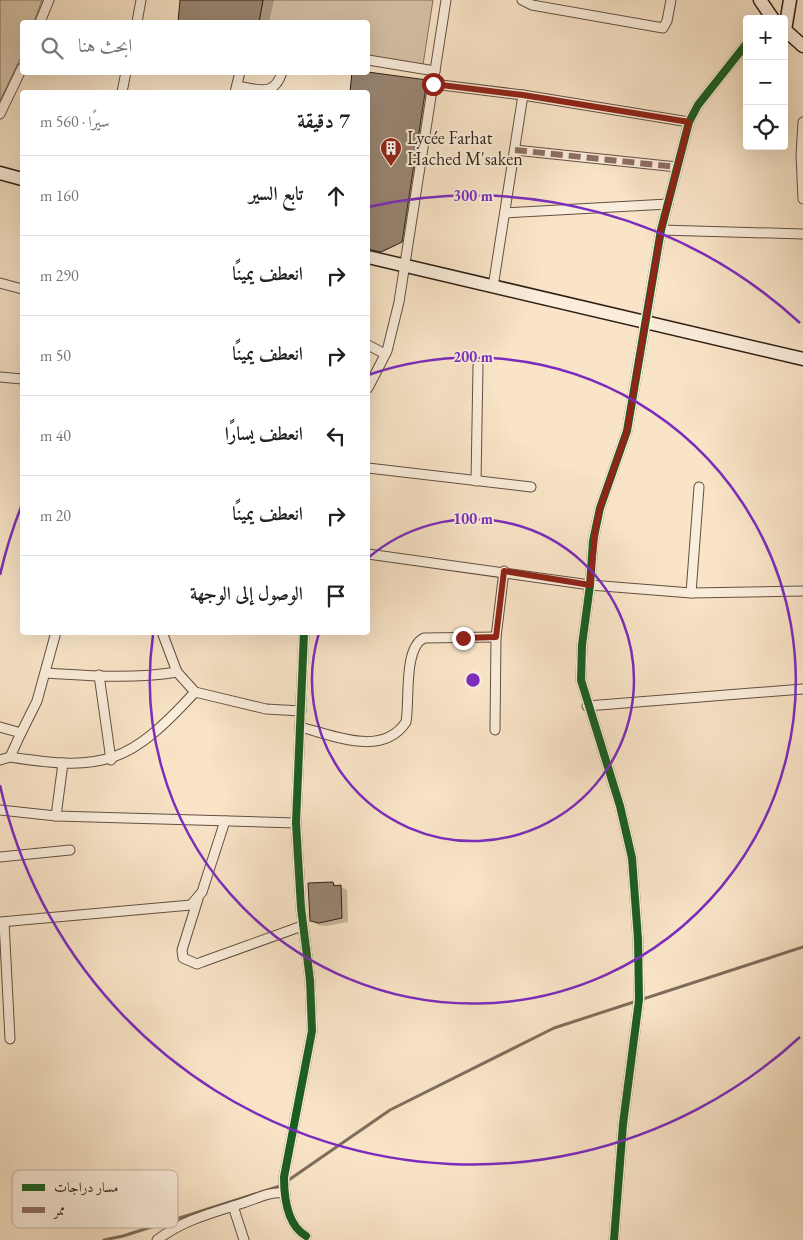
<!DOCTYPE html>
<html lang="ar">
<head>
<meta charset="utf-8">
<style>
	:root { --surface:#fff; --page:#f6f6f6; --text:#222; --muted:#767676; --line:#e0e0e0 }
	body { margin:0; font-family:"EB Garamond",Amiri,serif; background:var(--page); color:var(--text); direction:rtl }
	.controls { position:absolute; right:15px; top:15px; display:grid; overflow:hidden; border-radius:5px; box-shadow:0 5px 20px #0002 }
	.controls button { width:45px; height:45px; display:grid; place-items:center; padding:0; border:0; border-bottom:1px solid var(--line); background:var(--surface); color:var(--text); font:25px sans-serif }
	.stop { position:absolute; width:15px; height:15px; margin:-11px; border:4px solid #8f2418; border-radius:50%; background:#fff }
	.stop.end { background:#8f2418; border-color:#fff; box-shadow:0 1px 5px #0008 }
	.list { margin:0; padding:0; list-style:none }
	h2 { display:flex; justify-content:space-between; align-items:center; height:65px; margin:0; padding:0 20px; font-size:21px }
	h2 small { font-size:16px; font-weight:400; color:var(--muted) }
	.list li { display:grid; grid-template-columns:32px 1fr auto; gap:15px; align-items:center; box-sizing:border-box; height:80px; padding:0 20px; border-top:1px solid var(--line) }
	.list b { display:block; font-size:19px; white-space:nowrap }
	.list em { font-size:16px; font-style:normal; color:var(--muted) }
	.icon { flex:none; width:28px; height:28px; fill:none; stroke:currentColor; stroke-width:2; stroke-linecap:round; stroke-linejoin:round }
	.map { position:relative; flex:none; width:803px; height:1240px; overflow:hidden; direction:ltr }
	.search { position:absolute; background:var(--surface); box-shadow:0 5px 20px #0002; left:20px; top:20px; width:350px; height:55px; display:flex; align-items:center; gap:12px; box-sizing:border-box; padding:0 18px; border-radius:5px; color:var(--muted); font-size:19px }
	.panel { position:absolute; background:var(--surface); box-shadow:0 5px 20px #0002; left:20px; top:90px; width:350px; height:545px; border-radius:5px; direction:rtl }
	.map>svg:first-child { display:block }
</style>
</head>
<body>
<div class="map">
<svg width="803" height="1240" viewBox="0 0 803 1240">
	<rect width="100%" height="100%" fill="#f9e4c7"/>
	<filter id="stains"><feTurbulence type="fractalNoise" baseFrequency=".004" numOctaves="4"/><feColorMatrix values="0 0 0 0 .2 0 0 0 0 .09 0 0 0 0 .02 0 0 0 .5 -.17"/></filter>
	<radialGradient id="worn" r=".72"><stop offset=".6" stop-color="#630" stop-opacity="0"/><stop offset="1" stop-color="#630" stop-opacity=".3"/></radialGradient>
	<g fill="#d7c3a9" stroke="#837160">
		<path d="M0 0H42L34 22H22V55L0 101Z"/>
		<path d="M263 0H433L423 65 368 58V22H259Z"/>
	</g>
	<g fill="#0003">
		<path d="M181 0H274L269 22H179Z"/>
		<path d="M354 72 428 82 404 242 383 252 368 248V92H351Z"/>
		<path d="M333 883 347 890 348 922 327 926 318 925 311 920Z"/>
	</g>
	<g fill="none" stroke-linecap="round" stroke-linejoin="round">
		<path stroke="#7f6d5c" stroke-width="3" d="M104 1240 123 1236 280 1186 390 1110 554 1028 803 947"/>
	</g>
	<g fill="#988572" stroke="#2f1f16">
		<path d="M180 0H263L259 22H178Z"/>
		<path d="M352 72H368L427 80 402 242 381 252 368 249V92H350Z"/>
		<path d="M333 882 334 886 341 885 342 918 319 923 310 921 308 883Z"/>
	</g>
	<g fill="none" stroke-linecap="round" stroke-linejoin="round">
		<g stroke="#625042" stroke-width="11">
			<g id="street">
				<path d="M522 0 532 5 663 28 667 21 671 0"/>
				<path d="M40 22 49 0"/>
				<path d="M137 22 141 0"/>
				<path d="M368 60 435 71"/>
				<path d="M433 84 523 95 689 122"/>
				<path d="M237 86C258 89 274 98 282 72"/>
				<path d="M122 92 126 72"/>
				<path d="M235 92 240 72"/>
				<path d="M0 114 22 68"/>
				<path d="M803 122 801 155 803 199"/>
				<path d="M515 150 677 167"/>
				<path d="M505 213 668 204"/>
				<path d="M661 230 803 234"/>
				<path d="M0 283 22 289"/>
				<path d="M493 287 523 95"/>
				<path d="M368 345 385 354"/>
				<path d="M0 377 22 379"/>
				<path d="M368 388 387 351 399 302 446 0"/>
				<path d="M368 468 531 487"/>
				<path d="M476 481 478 366"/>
				<path d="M368 554 590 585 691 593 803 591"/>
				<path d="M691 593 699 487"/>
				<path d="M162 632 177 672"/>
				<path d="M304 632 296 823 301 908 310 980 312 1031 284 1177C284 1198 287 1225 306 1236"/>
				<path d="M46 673C89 676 135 679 177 672L195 692 266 709 301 711"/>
				<path d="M99 675 111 760"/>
				<path d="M587 706 803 689"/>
				<path d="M0 727 21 733 10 757 0 760"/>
				<path d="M300 727C333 735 382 758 406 722 410 701 403 648 424 638L496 637"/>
				<path d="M495 730 496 637 504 571"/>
				<path d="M21 733 37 701 56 632"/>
				<path d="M10 757C105 772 130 763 195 692"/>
				<path d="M0 810 56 816 296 823"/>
				<path d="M56 816 63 763"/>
				<path d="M0 857 70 850"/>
				<path d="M198 899 182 950 183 958 197 964 202 962 302 926"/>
				<path d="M0 922 191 905 202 892 225 821"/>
				<path d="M4 922 10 1039"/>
				<path d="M233 1206 244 1240"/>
				<path d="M157 1240C183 1220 212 1213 243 1203 256 1199 270 1191 284 1193"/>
				<path d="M614 1240 623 1124 639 1000 638 939 632 858 620 806 581 680 582 645 590 585 593 541 600 508 627 431 661 230 689 122 698 105 747 43"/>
			</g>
		</g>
		<g stroke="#2f1f16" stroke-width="15">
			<g id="secondary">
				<path d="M760 0 773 19"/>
				<path d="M784 29 803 46"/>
				<path d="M785 30 790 0"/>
				<path d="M0 173 22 179"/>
				<path d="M368 257 803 359"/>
			</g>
		</g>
		<use href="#street" stroke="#fbeddb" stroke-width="9"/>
		<use href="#secondary" stroke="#fbeddb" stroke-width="12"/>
		<path stroke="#8d6e63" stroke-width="6" stroke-dasharray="12 6" stroke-linecap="butt" d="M515 150 677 167"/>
		<g stroke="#fbeddb" stroke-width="11">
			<g id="cycleway">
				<path d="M304 632 296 823 301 908 310 980 312 1031 284 1177C284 1198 287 1225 306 1236"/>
				<path d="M614 1240 623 1124 639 1000 638 939 632 858 620 806 581 680 582 645 590 585 593 541 600 508 627 431 661 230 689 122 698 105 747 43"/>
			</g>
		</g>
		<use href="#cycleway" stroke="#1b5e20" stroke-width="8"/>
	</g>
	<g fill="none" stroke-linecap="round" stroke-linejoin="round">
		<path stroke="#8f2418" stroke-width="6" d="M433 84 523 95 689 122 661 230 627 431 600 508 596 526 590 585 504 571 496 637 463 638"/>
	</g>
	<g fill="none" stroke="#7b2cbf" stroke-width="2.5">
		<path d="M368 558A161 161 0 1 1 319 633"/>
		<path d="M368 375A323 323 0 1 1 153 635"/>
		<path d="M800 1037A484 484 0 0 1 0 785M0 575A484 484 0 0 1 21 507M368 207A484 484 0 0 1 800 323"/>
	</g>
	<defs>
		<g id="building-pin" transform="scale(1.125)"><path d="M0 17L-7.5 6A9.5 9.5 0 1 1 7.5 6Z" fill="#8f2418" stroke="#fbeddb"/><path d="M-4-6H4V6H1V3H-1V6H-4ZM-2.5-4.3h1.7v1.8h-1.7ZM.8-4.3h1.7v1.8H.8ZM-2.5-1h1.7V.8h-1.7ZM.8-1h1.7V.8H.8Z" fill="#fff"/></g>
	</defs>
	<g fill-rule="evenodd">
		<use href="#building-pin" x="391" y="148"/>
	</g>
	<g text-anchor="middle" stroke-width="4" stroke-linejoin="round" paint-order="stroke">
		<g font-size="18" fill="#2f1f16" stroke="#fbeddb" text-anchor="start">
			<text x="407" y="144">Lycée Farhat<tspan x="407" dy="21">Hached M'saken</tspan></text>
		</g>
	</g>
	<rect x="12" y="1170" width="166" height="58" rx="8" fill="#fbeddb" stroke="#beafa0" stroke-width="1"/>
	<rect x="22" y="1184" width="23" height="7" fill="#1b5e20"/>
	<rect x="22" y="1207" width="23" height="6" fill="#8d6e63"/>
	<g font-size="14" fill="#2f1f16">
		<text x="54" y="1192">مسار دراجات</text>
		<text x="54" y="1215">ممر</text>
	</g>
	<circle cx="473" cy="680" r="8" fill="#7b2cbf" stroke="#fbeddb" stroke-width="2.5"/>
	<g font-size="15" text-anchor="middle" font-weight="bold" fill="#7b2cbf" stroke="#fbeddb" stroke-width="4" stroke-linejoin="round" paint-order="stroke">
		<text x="473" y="201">300 m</text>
		<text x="473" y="362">200 m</text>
		<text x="473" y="524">100 m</text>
	</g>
	<rect width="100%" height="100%" filter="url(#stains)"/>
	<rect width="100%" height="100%" fill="url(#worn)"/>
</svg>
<div class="controls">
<button>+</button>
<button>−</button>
<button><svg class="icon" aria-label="locate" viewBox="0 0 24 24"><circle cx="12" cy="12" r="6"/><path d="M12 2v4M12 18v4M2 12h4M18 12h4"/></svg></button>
</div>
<div class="stop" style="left:433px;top:84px"></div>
<div class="stop end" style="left:463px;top:638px"></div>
<div class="search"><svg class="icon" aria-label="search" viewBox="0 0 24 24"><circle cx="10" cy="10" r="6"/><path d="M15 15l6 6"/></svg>ابحث هنا</div>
<section class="panel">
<h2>7 دقيقة<small>سيرًا · 560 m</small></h2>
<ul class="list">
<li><svg class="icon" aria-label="ahead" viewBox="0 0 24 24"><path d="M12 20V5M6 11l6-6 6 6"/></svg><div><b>تابع السير</b></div><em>160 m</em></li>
<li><svg class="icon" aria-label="right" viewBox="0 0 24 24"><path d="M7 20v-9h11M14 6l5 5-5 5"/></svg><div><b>انعطف يمينًا</b></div><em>290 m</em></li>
<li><svg class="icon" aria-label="right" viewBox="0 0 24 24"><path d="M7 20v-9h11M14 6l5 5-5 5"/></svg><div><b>انعطف يمينًا</b></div><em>50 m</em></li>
<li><svg class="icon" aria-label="left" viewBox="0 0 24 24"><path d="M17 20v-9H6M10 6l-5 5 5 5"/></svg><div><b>انعطف يسارًا</b></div><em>40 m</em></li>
<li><svg class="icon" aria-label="right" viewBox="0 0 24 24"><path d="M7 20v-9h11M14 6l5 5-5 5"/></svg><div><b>انعطف يمينًا</b></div><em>20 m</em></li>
<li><svg class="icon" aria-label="arrive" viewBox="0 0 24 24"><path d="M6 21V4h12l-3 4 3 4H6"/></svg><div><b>الوصول إلى الوجهة</b></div></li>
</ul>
</section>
</div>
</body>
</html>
